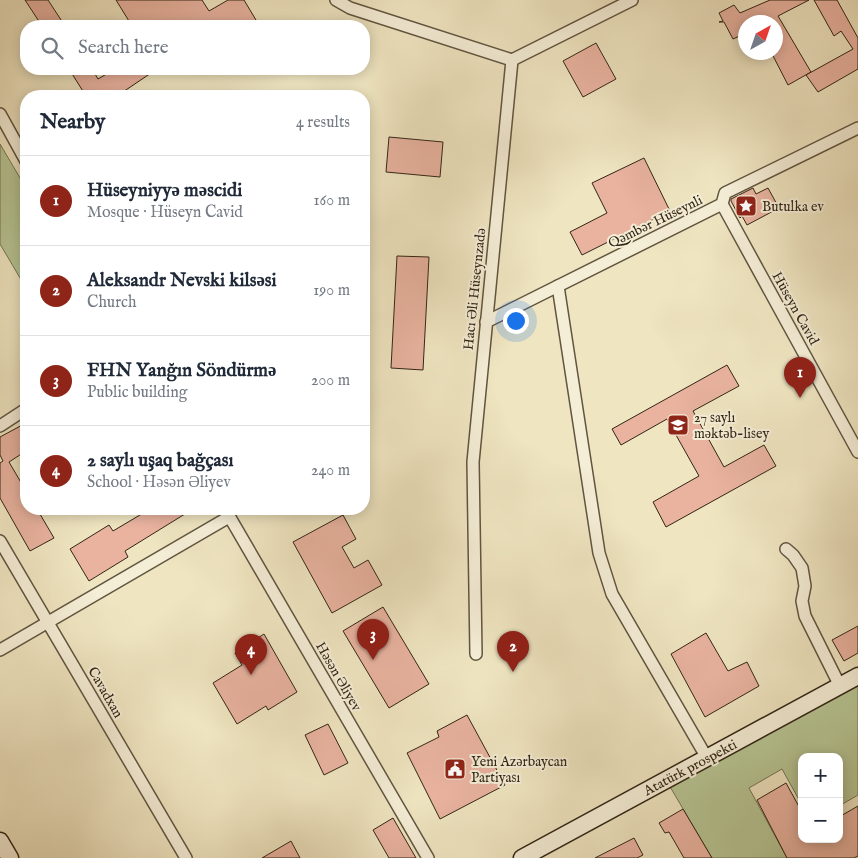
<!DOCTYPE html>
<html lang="en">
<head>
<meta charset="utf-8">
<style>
	:root { --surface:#fff; --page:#f2f2f3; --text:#1f2937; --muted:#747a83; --line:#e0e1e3; --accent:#8f2418 }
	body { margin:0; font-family:"IM FELL English",serif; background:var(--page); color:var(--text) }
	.controls { position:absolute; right:15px; bottom:15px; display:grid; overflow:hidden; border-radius:10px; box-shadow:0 2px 12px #0003 }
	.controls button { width:45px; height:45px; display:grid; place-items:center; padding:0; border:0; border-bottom:1px solid var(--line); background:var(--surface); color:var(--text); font:25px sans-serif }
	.compass { position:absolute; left:738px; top:15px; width:45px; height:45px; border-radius:50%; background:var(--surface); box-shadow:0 2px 12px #0003; rotate:40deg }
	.you { position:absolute; left:515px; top:320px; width:18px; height:18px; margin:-12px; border:4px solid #fff; border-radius:50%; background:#1a73e8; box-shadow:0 0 0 8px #1a73e833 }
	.badge { display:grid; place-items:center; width:32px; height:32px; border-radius:50%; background:var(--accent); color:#fff; font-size:16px; font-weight:700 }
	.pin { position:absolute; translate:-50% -41px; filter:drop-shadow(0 1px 2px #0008) }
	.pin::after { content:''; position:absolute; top:26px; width:18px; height:15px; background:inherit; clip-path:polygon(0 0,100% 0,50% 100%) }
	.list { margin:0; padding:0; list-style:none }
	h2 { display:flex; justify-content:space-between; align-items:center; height:65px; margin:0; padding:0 20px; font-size:21px }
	h2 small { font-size:16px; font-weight:400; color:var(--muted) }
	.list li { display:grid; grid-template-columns:32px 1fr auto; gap:15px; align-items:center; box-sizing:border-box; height:90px; padding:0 20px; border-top:1px solid var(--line) }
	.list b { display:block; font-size:19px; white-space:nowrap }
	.list p { margin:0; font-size:16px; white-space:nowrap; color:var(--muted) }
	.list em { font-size:16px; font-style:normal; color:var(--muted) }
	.icon { flex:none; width:28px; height:28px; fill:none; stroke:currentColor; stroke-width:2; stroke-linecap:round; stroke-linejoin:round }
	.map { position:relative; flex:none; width:858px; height:858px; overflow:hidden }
	.search { position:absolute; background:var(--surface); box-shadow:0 2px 12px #0003; left:20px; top:20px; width:350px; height:55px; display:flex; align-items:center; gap:12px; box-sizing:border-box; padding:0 18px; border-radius:20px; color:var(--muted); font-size:19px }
	.panel { position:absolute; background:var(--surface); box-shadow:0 2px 12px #0003; left:20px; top:90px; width:350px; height:425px; border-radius:20px }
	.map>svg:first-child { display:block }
</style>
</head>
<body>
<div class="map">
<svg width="858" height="858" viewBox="0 0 858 858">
	<rect width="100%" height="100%" fill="#efe5c1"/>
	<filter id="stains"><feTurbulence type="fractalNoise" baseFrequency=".004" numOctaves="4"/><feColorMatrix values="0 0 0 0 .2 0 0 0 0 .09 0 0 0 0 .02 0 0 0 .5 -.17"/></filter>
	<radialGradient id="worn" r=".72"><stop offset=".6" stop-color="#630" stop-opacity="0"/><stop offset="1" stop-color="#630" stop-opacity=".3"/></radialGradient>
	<g fill="#b7c594" stroke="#747554">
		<path d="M0 144 26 188V288L0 244Z"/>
		<path d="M858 681V795L839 806V757H802V805L782 769 749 788 787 858H712L669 785Z"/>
	</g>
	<g fill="#e9b3a0" stroke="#312515">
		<path d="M25 0H48L65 26H42Z"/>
		<path d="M116 0H202L209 11 228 0H244L256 20 245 26H132Z"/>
		<path d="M770 0H809L778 16 811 72 788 85 771 52H776V22H746V33L733 39 724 22H719L723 21 719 13 734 5 740 13Z"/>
		<path d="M814 0H837L858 38V69L818 92 806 75 853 49 841 31 834 36Z"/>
		<path d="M596 43 616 79 583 97 563 61Z"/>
		<path d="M69 69H92L98 79 115 69H157L117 96H86Z"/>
		<path d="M389 137 443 142 440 177 386 172Z"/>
		<path d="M644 158 670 211 582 255 570 232 607 213 592 183Z"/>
		<path d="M753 188 756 194 768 188 779 208 747 225 742 216 740 218 731 201V199Z"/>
		<path d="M397 256 429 257 423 370 391 368Z"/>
		<path d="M727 365 739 386 693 411 724 467 764 445 776 466 666 527 653 502 699 476 667 419 621 445 612 429Z"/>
		<path d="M26 423V451L9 462 26 491V509H37L54 538 30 551 0 498V463L3 461 0 455V437Z"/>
		<path d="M150 509H193L125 551 128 557 89 581 70 549 109 525 113 531Z"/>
		<path d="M343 515 356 539 342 547 354 568 368 560 382 585 332 613 293 542Z"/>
		<path d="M383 607 429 684 389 708 343 631Z"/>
		<path d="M858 626V653L844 661 832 640Z"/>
		<path d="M706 633 728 671 747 662 759 686 705 717 671 654Z"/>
		<path d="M264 634 297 692 268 710 266 706 237 724 213 683 242 665 235 653Z"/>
		<path d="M467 715 505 785 440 819 407 753 439 737 437 731Z"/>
		<path d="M328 724 348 763 324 775 305 735Z"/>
		<path d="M786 783 802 812V839H839V817L858 806V856L854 858H787L757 800Z"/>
		<path d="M683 809 712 858H684L669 832 665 833 659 823Z"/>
		<path d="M393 818 416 858H389L373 830Z"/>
		<path d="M634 838 643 855 637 858H595Z"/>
		<path d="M291 841 300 858H262Z"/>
	</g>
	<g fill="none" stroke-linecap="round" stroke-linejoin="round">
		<g stroke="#605540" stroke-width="14">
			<g id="street">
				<path d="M336 0 350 8 512 60"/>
				<path d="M512 60 632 0"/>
				<path d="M0 114 26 161"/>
				<path d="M722 204 858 452"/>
				<path d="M558 286 599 553 612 594 707 758"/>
				<path d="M486 322 722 204 725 193 858 128"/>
				<path d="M0 426 26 409"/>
				<path d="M225 509 428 858"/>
				<path d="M0 541 186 858"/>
				<path d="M786 549 793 555 802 568 805 586 802 601 805 616 840 686"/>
				<path d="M0 650 229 517"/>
				<path d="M476 654 473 462 512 60"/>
			</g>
		</g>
		<g stroke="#312515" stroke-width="19">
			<g id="secondary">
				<path d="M0 841 10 858"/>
				<path d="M522 858 858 676"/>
			</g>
		</g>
		<use href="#street" stroke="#f5eed7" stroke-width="11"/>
		<use href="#secondary" stroke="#f5eed7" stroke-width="16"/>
	</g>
	<defs>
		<g id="sight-square" transform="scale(1.125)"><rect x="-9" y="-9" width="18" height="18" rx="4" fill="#8f2418" stroke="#f5eed7"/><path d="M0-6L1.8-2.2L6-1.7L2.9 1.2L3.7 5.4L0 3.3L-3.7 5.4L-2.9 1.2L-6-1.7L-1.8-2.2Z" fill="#fff"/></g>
		<g id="school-square" transform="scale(1.125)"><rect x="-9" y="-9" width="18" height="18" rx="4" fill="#8f2418" stroke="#f5eed7"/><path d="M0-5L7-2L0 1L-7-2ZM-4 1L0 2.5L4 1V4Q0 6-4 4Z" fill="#fff"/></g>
		<g id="civic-square" transform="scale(1.125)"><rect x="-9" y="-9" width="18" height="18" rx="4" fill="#8f2418" stroke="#f5eed7"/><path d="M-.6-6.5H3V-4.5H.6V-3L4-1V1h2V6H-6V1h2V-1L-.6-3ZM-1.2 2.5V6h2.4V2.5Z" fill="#fff"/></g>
	</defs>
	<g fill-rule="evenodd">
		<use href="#sight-square" x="746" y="206"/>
		<use href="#school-square" x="678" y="425"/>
		<use href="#civic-square" x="455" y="769"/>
	</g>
	<g text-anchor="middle" stroke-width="4" stroke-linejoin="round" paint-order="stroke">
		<g font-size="14" fill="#312515" stroke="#f5eed7" text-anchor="start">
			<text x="762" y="211">Butulka ev</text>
			<text x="694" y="422">27 saylı<tspan x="694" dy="16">məktəb-lisey</tspan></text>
			<text x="471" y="766">Yeni Azərbaycan<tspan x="471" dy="16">Partiyası</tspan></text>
		</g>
		<g font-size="14" fill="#312515" stroke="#f5eed7">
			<text transform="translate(655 221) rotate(-26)" y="5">Qəmbər Hüseynli</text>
			<text transform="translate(474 289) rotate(-84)" y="5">Hacı Əli Hüseynzadə</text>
			<text transform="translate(796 308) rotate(61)" y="5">Hüseyn Cavid</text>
			<text transform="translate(339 676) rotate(60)" y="5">Həsən Əliyev</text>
			<text transform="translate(106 692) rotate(60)" y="5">Cavadxan</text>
			<text transform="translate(690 767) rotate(-28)" y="5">Atatürk prospekti</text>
		</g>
	</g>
	<rect width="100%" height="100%" filter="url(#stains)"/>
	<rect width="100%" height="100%" fill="url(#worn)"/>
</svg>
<div class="controls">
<button>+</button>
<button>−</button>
</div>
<svg class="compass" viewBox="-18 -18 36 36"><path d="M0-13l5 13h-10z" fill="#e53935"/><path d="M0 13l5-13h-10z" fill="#747a83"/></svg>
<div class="you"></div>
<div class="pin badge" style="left:800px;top:398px">1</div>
<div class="pin badge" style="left:513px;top:672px">2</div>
<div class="pin badge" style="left:373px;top:660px">3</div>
<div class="pin badge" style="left:251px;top:675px">4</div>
<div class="search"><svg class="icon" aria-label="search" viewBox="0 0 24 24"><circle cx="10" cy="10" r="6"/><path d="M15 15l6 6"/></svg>Search here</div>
<section class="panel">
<h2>Nearby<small>4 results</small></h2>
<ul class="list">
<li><span class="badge">1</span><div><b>Hüseyniyyə məscidi</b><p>Mosque · Hüseyn Cavid</p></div><em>160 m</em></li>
<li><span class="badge">2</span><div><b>Aleksandr Nevski kilsəsi</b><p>Church</p></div><em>190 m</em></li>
<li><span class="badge">3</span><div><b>FHN Yanğın Söndürmə</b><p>Public building</p></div><em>200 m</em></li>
<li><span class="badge">4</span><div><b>2 saylı uşaq bağçası</b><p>School · Həsən Əliyev</p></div><em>240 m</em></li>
</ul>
</section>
</div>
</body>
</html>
